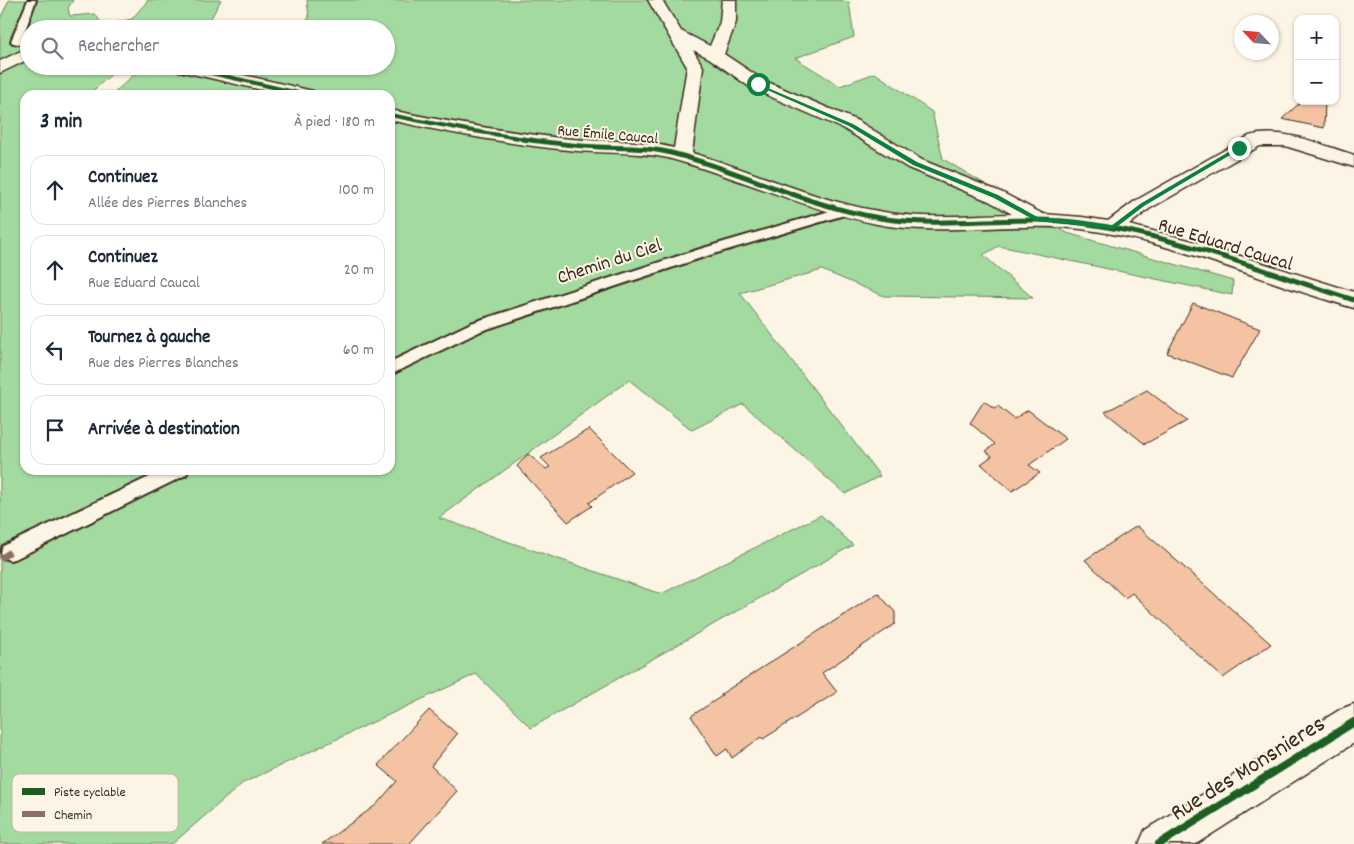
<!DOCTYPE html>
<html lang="fr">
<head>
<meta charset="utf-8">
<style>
	:root { --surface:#fff; --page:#f6f6f7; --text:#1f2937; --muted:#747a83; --line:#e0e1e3 }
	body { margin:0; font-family:Dekko,sans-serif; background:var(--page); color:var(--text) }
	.controls { position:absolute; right:15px; top:15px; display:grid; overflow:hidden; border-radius:10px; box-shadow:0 1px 4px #0004 }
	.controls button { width:45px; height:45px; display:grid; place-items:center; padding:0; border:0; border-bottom:1px solid var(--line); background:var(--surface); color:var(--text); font:25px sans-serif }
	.compass { position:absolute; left:1234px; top:15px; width:45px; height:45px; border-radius:50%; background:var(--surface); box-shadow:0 1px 4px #0004; rotate:296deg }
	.stop { position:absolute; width:15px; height:15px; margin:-11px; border:4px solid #0b8043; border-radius:50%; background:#fff }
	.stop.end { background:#0b8043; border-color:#fff; box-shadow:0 1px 5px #0008 }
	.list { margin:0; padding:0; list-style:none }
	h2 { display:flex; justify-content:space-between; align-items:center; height:65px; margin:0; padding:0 20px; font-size:21px }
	h2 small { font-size:16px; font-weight:400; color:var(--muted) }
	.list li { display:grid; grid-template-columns:32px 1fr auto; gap:15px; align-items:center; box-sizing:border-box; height:70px; margin:0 10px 10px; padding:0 10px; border:1px solid var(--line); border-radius:15px }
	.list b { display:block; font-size:19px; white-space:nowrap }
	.list p { margin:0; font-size:16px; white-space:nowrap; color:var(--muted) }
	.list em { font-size:16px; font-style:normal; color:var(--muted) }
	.icon { flex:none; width:28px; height:28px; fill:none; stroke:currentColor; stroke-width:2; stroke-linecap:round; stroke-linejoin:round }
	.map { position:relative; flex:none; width:1354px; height:844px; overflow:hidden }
	.search { position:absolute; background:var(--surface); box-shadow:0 1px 4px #0004; left:20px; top:20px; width:375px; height:55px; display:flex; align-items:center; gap:12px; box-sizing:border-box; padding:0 18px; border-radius:28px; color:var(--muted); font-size:19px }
	.panel { position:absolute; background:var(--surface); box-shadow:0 1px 4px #0004; left:20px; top:90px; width:375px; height:385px; border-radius:15px }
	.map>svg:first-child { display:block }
</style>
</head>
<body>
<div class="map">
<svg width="1354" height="844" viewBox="0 0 1354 844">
	<rect width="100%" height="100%" fill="#fcf5e5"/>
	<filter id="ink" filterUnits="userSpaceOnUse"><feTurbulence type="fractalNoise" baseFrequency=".02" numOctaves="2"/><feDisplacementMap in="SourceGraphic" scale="10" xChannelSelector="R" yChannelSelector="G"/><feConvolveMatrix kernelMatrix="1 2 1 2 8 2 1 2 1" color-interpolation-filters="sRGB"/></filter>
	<g filter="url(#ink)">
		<path fill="#a2da9f" stroke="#6e825e" d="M9 0H73L68 8 70 16 95 14 103 25 132 19 148 0H221L205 29H29V66H121L88 95H25V470H390V95H112L143 66H238L246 69 250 66H386V29H296L309 18 307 0H838L849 2 854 37 795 58 840 86 875 73 932 112 943 159 1067 233 1233 281 1232 295 999 246 983 255 1033 298 884 296 822 270 740 293 880 476 845 494 743 404 692 430 629 380 439 518 661 594 821 515 853 545 531 728 476 674 243 783 172 844H0V19Z"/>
		<g fill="#f3c3a3" stroke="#3b2a1e">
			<path d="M1302 101H1325L1324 128 1282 119Z"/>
			<path d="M1193 303 1260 329 1232 378 1167 353Z"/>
			<path d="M1147 390 1187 421 1145 444 1105 412Z"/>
			<path d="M984 401 994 408 998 406 1014 419 1028 410 1066 439 1029 465 1040 473 1012 491 981 464 992 456 986 451 995 444 970 423Z"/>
			<path d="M589 429 632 472 589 503 592 506 568 522 517 466 528 454 546 469 550 467 541 458Z"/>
			<path d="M1137 526 1177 561 1271 644 1223 678 1132 593 1125 598 1085 560Z"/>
			<path d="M878 593 895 612V624L822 673 837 692 763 739 761 737 732 758 727 749 717 756 691 716 722 696 721 694Z"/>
			<path d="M429 710 457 734 431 766 457 791 409 844H322L376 805 397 781 378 765Z"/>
		</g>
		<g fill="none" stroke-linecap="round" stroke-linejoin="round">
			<g stroke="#3b2a1e" stroke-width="4">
				<g id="lane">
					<path d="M28 0H36L22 39 29 40V46L13 43 11 41Z"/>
					<path d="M847 206 851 207 853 210 851 213 710 255 481 331 390 375V362L471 323 700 249Z"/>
					<path d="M164 470H189L186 475 17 558 10 560 3 558 1 552 3 546Z"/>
				</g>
			</g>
			<g stroke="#3b2a1e" stroke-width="3">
				<g id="street">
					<path d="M648 0H662L681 31 710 46 720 22 722 0H736V22L724 54 763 80 858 121 922 160 1003 193 1043 214 1082 217 1108 221 1135 201 1249 136C1284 127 1321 145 1354 155V167L1285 146H1260L1149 209 1129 225 1193 241 1354 292V308C1263 283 1176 241 1081 229 1014 221 944 237 877 224 805 209 738 177 668 158 635 151 601 154 568 150 508 144 449 133 390 120V110C450 122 510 133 571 139 605 142 640 139 674 148L687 67ZM693 50 709 58 751 88 844 129 908 168 989 201 1012 214C967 215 922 220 878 211 814 200 754 171 692 153L703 67Z"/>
					<path d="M29 47V59L0 73V61Z"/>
					<path d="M173 66H204L313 91 316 95H284L175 70Z"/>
					<path d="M1354 704V743L1196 844H1139L1145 830 1341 709Z"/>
				</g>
			</g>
			<use href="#lane" fill="#fcf5e5" fill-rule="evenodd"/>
			<use href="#street" fill="#fcf5e5" fill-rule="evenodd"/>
			<path stroke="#8d6e63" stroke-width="6" stroke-dasharray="13 6" stroke-linecap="butt" d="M0 559 10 552"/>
			<g stroke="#fcf5e5" stroke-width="5.5">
				<g id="cycleway-far2">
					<path d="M181 66 307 95"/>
					<path d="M390 115 467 130 532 140"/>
				</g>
			</g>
			<g stroke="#fcf5e5" stroke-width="8">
				<path id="cycleway-far1" d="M522 139C547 142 573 146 599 147 625 148 650 147 675 154 744 172 810 207 880 218 947 229 1015 214 1082 223 1175 235 1265 272 1354 300"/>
			</g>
			<g stroke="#fcf5e5" stroke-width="11">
				<path id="cycleway" d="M1159 844 1354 722"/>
			</g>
			<use href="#cycleway-far2" stroke="#1b5e20" stroke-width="4"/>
			<use href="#cycleway-far1" stroke="#1b5e20" stroke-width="5"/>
			<use href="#cycleway" stroke="#1b5e20" stroke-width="8"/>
		</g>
	</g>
	<path fill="#0b8043" d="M756 83 853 124 917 162 998 195 1039 218 1080 221 1111 226 1140 204 1237 147 1242 148 1144 206 1114 229 1036 221 994 198 913 165 849 126 756 85Z"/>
	<g text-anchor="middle" stroke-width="4" stroke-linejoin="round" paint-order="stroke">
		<g font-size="16" fill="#3b2a1e" stroke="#fcf5e5">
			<text transform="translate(608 133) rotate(5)" y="6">Rue Émile Caucal</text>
		</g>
		<g font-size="20" fill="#3b2a1e" stroke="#fcf5e5">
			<text transform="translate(1226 243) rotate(17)" y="7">Rue Eduard Caucal</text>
			<text transform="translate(609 260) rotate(-18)" y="7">Chemin du Ciel</text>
		</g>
		<g font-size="24" fill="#3b2a1e" stroke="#fcf5e5">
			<text transform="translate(1247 767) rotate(-32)" y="8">Rue des Monsnieres</text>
		</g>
	</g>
	<rect x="12" y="774" width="166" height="58" rx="8" fill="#fcf5e5" stroke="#c2b8a9" stroke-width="1"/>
	<rect x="22" y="788" width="23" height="7" fill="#1b5e20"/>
	<rect x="22" y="811" width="23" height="6" fill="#8d6e63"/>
	<g font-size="14" fill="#3b2a1e">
		<text x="54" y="796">Piste cyclable</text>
		<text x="54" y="819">Chemin</text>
	</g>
</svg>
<div class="controls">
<button>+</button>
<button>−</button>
</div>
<svg class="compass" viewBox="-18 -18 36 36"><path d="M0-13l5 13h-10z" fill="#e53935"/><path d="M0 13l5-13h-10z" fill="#747a83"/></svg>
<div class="stop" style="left:758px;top:84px"></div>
<div class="stop end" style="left:1239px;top:148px"></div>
<div class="search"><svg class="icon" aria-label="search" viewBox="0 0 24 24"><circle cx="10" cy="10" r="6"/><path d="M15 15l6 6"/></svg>Rechercher</div>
<section class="panel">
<h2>3 min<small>À pied · 180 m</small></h2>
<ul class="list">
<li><svg class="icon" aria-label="ahead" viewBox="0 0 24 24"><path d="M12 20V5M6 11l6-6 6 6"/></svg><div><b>Continuez</b><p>Allée des Pierres Blanches</p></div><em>100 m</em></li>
<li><svg class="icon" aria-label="ahead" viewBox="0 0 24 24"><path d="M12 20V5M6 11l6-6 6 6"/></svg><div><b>Continuez</b><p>Rue Eduard Caucal</p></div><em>20 m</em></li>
<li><svg class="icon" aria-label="left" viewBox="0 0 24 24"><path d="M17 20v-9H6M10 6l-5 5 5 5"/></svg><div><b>Tournez à gauche</b><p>Rue des Pierres Blanches</p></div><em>60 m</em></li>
<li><svg class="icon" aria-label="arrive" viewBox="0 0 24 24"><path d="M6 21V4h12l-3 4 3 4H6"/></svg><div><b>Arrivée à destination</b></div></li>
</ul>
</section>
</div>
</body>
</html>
